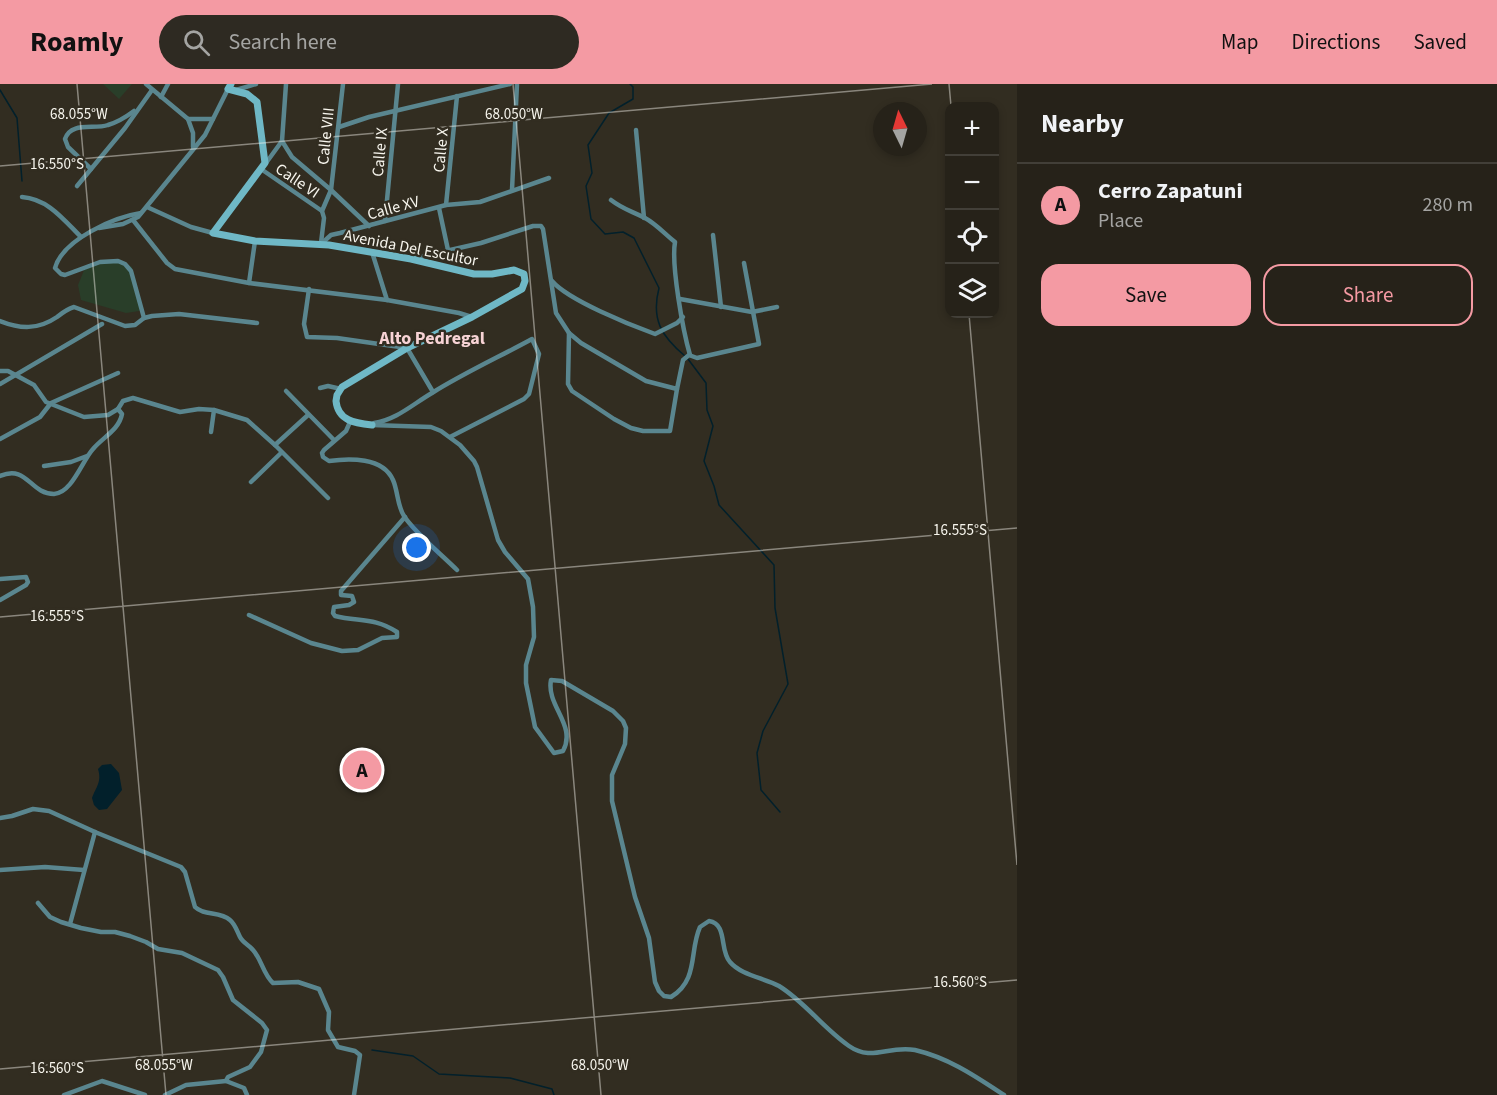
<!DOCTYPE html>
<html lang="en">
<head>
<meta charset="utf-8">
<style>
	:root { --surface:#262219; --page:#2e2a22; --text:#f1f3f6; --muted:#a4a4a2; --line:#423f38; --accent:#f49aa3 }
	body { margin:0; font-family:"Source Sans 3",sans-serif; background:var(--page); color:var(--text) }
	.controls { position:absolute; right:18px; top:18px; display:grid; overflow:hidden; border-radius:12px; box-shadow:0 3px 9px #0003 }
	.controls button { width:54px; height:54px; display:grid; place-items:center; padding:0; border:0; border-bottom:2px solid var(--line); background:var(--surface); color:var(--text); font:30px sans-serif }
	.compass { position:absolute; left:873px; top:18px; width:54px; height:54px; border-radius:50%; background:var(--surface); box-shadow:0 3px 9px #0003; rotate:355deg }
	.you { position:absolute; left:417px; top:464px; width:21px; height:21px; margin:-15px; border:4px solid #fff; border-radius:50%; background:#1a73e8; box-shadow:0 0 0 9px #1a73e833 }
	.badge { display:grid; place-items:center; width:39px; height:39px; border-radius:50%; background:var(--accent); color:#111; font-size:20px; font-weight:700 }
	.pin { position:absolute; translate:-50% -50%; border:3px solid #fff; box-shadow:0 2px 6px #0006 }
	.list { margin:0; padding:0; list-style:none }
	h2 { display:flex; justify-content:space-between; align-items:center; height:78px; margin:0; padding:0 24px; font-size:26px }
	h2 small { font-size:20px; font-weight:400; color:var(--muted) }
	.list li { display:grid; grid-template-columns:39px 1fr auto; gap:18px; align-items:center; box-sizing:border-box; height:84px; padding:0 24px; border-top:2px solid var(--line) }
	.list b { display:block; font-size:22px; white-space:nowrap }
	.list p { margin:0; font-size:20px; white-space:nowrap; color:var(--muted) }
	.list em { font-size:20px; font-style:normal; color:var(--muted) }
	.actions { display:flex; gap:12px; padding:18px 24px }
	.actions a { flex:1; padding:14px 0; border:2px solid var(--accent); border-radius:18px; text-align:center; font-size:21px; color:var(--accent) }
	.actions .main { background:var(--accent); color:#111 }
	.icon { flex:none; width:33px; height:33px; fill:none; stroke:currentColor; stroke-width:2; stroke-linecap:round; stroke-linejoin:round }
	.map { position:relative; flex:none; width:1017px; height:1011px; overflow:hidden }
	header { display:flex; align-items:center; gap:36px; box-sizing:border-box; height:84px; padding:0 30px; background:var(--accent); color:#111 }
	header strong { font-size:28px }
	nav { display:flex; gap:33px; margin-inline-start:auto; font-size:21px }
	.search { width:420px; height:54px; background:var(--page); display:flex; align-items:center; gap:15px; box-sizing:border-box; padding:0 21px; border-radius:33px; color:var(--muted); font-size:22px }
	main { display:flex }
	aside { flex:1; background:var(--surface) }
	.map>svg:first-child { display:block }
</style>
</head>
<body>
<header>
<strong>Roamly</strong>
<div class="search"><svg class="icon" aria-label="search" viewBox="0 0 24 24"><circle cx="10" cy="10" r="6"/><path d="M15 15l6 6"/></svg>Search here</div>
<nav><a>Map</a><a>Directions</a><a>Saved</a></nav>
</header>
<main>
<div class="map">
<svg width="1017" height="1011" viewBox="0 0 1017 1011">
	<rect width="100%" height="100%" fill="#322d21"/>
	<g fill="#293e29">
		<path d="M103 0H132L119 15Z"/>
		<path d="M100 178H123L132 183 142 221 139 227 126 229 81 216 78 201 85 184Z"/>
	</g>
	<path fill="#02202b" d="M111 680 119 689 122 706 107 725 99 726 94 721 92 714C96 703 102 698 98 685L102 681Z"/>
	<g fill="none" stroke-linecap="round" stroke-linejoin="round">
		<g stroke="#02202b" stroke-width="1.5">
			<path d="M630 0 633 3V15L609 29 588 61 592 89 586 102 591 135 605 150 623 148 634 154 659 204C651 235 661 252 685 272"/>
			<path d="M0 6 17 34 22 97"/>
			<path d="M688 275 706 299 707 326 713 342 704 377 714 402 719 421 774 481 775 524 788 600 763 647 757 669 761 706 780 728"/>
			<path d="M372 966 413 972 439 990 510 994 552 1005 554 1011"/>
		</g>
		<g stroke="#5a868f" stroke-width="4.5">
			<path d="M146 0 188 35 193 49V63"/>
			<path d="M236 6 256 0"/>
			<path d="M161 13 168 0"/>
			<path d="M188 35H213"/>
			<path d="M339 43 369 33 510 0"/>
			<path d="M636 46 644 134"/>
			<path d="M282 57 292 73 331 106 369 142"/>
			<path d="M266 79 282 57 286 0"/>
			<path d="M91 85 68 63 65 55C71 37 94 46 108 41 118 38 126 33 134 27"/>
			<path d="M261 85 322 127"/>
			<path d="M77 102 125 44 152 6"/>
			<path d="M512 106 517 0"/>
			<path d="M22 113C48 115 63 135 81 153"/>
			<path d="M611 116C624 126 632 127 645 134 656 140 665 150 675 158 671 181 683 247 690 271"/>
			<path d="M446 121 457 12"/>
			<path d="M147 123 191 143 213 149"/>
			<path d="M439 124 448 166"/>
			<path d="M141 129C115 133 63 155 55 184L61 190 65 191 100 178 118 177 125 180 131 187 144 234"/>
			<path d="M133 136 167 179 175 185 249 199 387 216 459 229 472 233"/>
			<path d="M385 137 398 0"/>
			<path d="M99 144 123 140 138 133 205 51 228 5"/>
			<path d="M713 151 721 223"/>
			<path d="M321 159 324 134 322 127 331 106 343 0"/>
			<path d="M321 160 331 151 340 149 446 121 480 118 549 94"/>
			<path d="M372 168 387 216"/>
			<path d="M415 174 481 159 533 142H541L543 145 556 229 569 249 581 259 646 297 677 305 683 276 689 271 697 274 759 260 744 179"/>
			<path d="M552 197C568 216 630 241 655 250L677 239 683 233"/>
			<path d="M249 199 255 157"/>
			<path d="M309 205 304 240 307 253 337 254 407 264 433 308"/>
			<path d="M680 215 752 228 777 223"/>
			<path d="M0 237C20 245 38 246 57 233 62 229 67 225 74 223L125 242 135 241 144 234 152 232 179 230 257 239"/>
			<path d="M569 249 568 300 572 307 614 335 631 344 643 347H670L677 305"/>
			<path d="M0 287H8L34 301 46 318 84 333 108 331 118 325 122 330C119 346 103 353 93 365 82 377 72 409 54 410 30 410 27 380 0 392"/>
			<path d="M0 300 102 240"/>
			<path d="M320 304 328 302 341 305"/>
			<path d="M286 307 334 356"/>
			<path d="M118 325 123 317 133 314 180 328 199 325 214 326 247 336 275 361 328 414"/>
			<path d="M350 338 346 347 324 366 322 369 323 373 329 377C349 374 383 373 393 396 398 407 397 421 404 432 415 449 441 470 457 486"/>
			<path d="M374 339C396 336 413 320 432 309 464 289 499 273 532 255L539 270 529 310 524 315 450 353"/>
			<path d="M372 341 431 343 441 347 460 361 474 377 477 383 498 456 505 468 528 495 533 523 534 553 526 581V599L535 643 554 669 563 667C577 641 546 622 551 596L562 597 613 627 623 637 626 644 625 660 612 691V717L635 813 649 854 655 898 659 907 664 912 671 913C699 896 689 867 700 843L709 837C728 840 719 866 730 878 741 891 764 894 779 902 805 918 823 944 849 962 872 978 888 961 915 966 949 974 975 992 1004 1011"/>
			<path d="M211 348 214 326"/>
			<path d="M0 355 40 333 51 319 118 289"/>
			<path d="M275 361 308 331"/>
			<path d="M44 382 71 378 87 372"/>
			<path d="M251 398 281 369"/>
			<path d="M0 495 26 493 28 498 26 501 0 516"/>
			<path d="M249 531 311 559 342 567 358 566 382 554 397 553V548C374 533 359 538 335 532L333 529 334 523 349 521 354 518 352 512 341 511V507L405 433"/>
			<path d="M0 734 12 732 33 725 49 727 95 748 181 783 185 788 195 823C204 832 220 827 230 836 235 840 237 847 240 853 243 859 249 861 253 866 262 876 263 890 273 899L298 898 319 905 329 928 328 946 338 963 355 967 360 971 354 1011"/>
			<path d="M0 786 45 783 84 786"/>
			<path d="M38 819 50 833 61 838 81 844 101 848H115L130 852 146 858 158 865 182 869 218 886 223 893 233 916 262 939 267 946 261 968 250 983 228 993 226 997 244 1004 247 1011"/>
			<path d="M70 840 95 748"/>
			<path d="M64 1011 102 997 145 1011"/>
			<path d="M165 1011 186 1001 226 997"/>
		</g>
		<path stroke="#6fb8c6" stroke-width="7" d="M231 0 228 5 247 10 257 18 265 79 213 149 255 157 329 161 411 175 474 190H492L514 186 524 190 525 197 522 205 472 233 407 264 342 303 337 311 336 317C338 337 355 339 372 341"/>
	</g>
	<path fill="none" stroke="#f7f5ed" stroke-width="1.5" stroke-opacity="0.45" d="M77 0 166 1011M513 0 601 1011M949 0 951 22M0 82 932 0M969 230 1017 781M0 533 1017 444M0 985 1017 896"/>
	<g text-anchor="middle" stroke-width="5" stroke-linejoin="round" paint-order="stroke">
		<g font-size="16" fill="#f7f5ed" stroke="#322d21">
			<text transform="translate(325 52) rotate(-84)" y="6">Calle VIII</text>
			<text transform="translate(440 66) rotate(-85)" y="6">Calle X</text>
			<text transform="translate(379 68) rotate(-85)" y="6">Calle IX</text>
			<text transform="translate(298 96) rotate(34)" y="6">Calle VI</text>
			<text transform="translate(393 123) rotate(-15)" y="6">Calle XV</text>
			<text transform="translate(411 163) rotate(11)" y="6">Avenida Del Escultor</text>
		</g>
		<g font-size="18" font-weight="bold" fill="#f7d3d5" stroke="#322d21">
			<text x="432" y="260">Alto Pedregal</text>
		</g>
	</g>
	<g font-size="15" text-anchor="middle" fill="#f7f5ed" stroke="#322d21" stroke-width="5" stroke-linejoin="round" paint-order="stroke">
		<text x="79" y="35">68.055°W</text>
		<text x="514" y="35">68.050°W</text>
		<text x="57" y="85">16.550°S</text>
		<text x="960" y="451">16.555°S</text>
		<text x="57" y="537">16.555°S</text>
		<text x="960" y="903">16.560°S</text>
		<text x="164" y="986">68.055°W</text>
		<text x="600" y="986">68.050°W</text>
		<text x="57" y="989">16.560°S</text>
	</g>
</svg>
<div class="controls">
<button>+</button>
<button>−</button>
<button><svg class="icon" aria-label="locate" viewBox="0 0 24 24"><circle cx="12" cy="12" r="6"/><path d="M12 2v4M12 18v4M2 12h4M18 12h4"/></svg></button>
<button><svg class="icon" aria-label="layers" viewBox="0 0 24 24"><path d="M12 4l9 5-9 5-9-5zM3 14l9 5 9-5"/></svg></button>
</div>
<svg class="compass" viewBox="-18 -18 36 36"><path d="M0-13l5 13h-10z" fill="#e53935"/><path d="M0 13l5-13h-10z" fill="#a4a4a2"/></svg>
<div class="you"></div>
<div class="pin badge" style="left:362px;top:686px">A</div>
</div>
<aside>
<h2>Nearby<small></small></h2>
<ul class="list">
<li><span class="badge">A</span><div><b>Cerro Zapatuni</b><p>Place</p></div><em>280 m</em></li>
</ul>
<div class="actions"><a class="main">Save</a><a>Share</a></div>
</aside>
</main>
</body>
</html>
